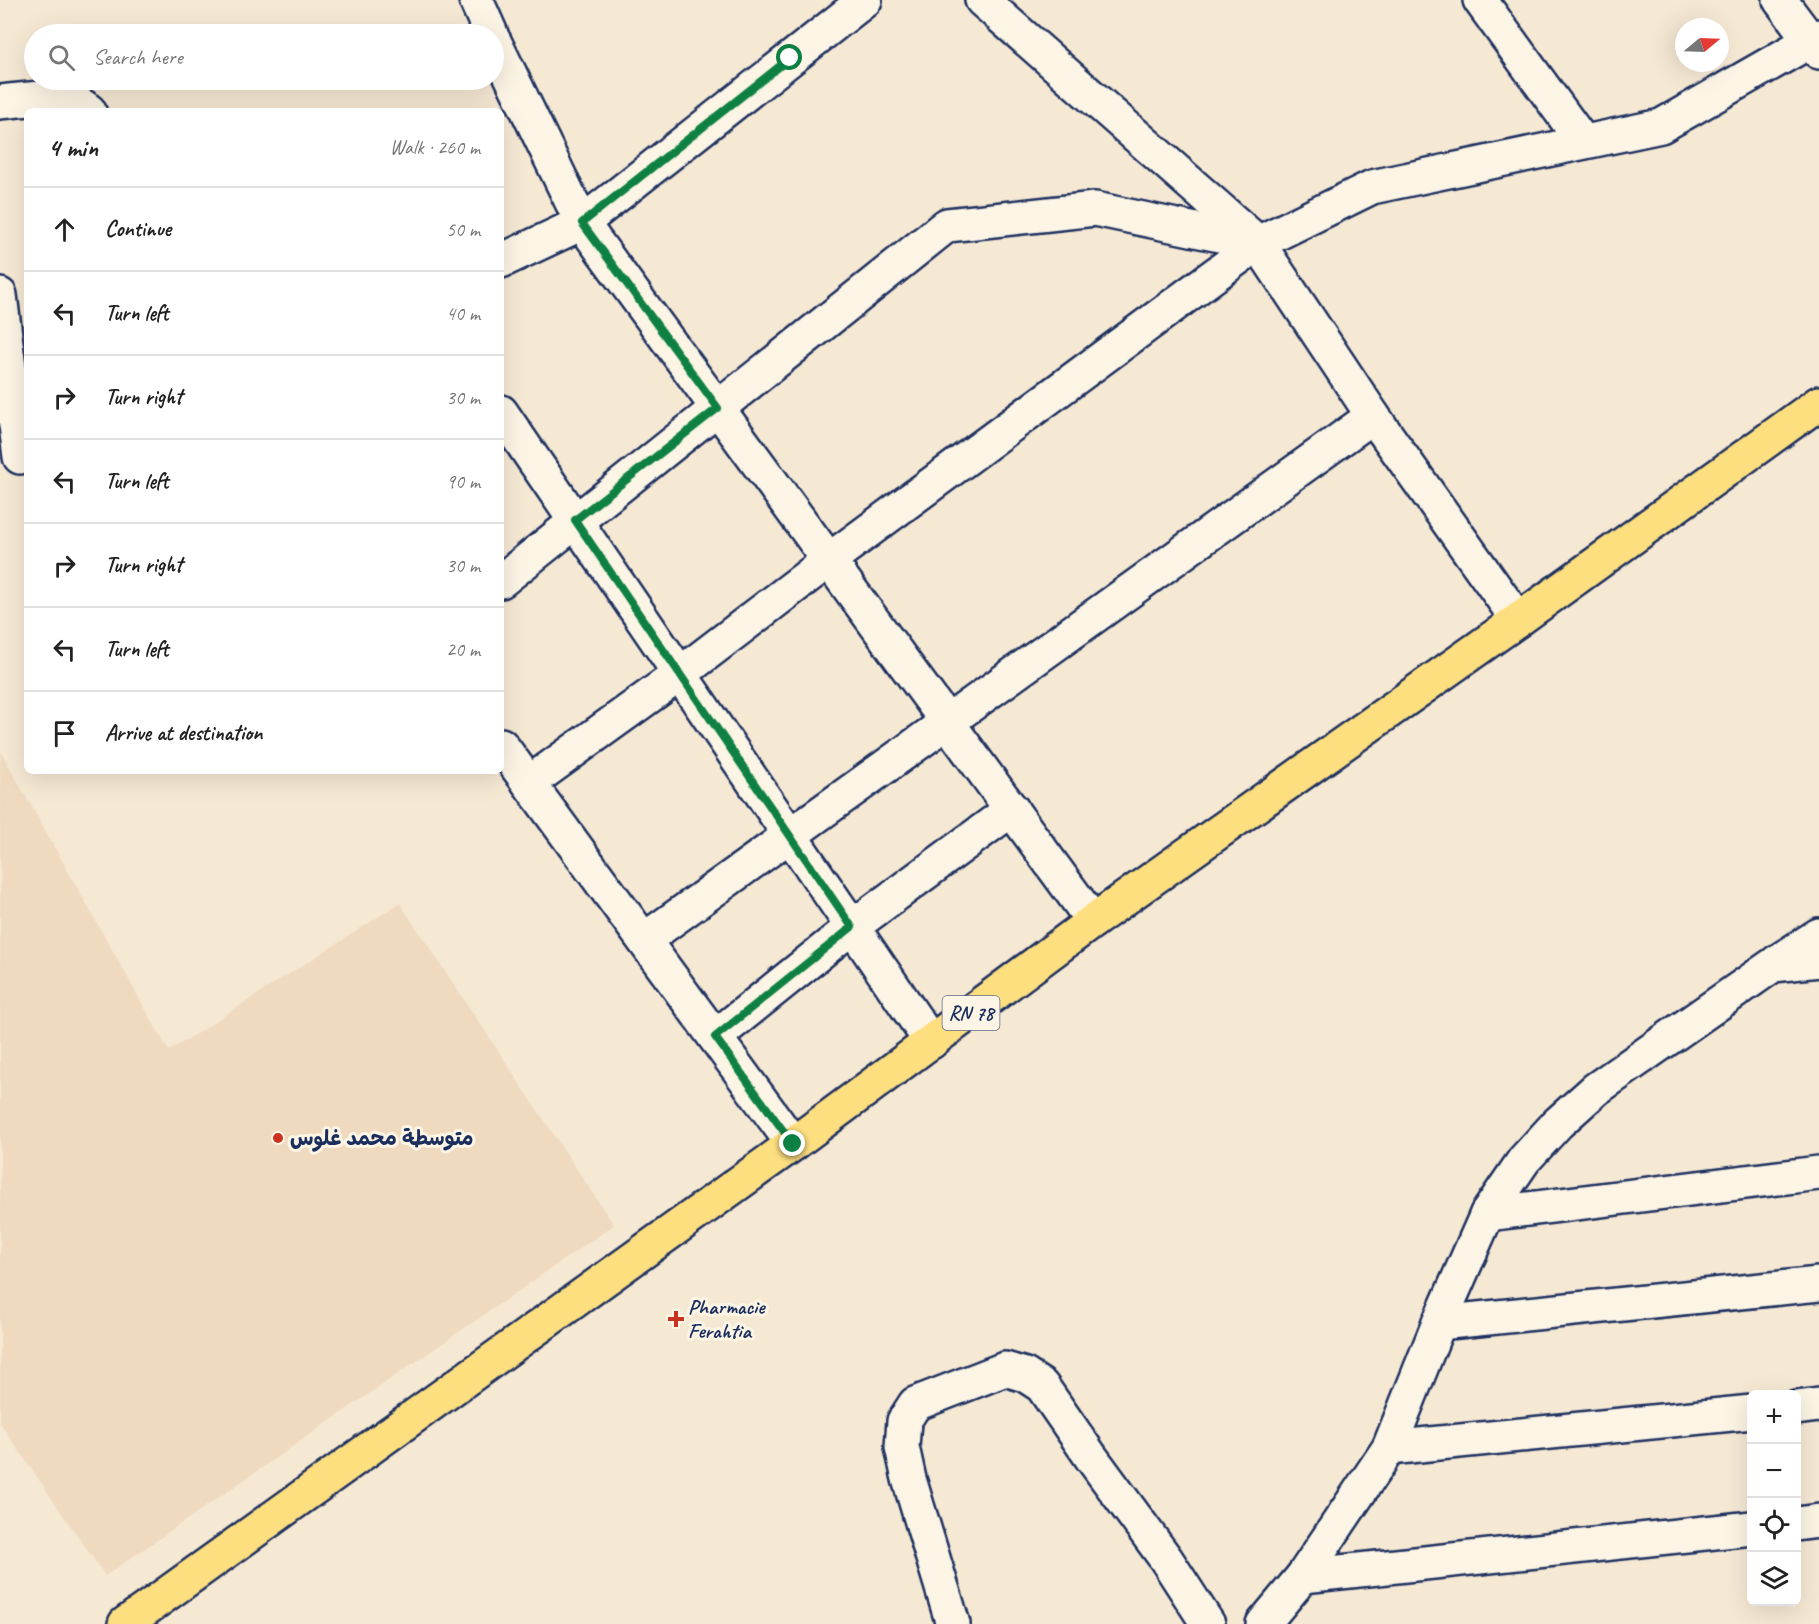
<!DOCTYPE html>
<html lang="en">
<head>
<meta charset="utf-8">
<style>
	:root { --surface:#fff; --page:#f6f6f6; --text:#222; --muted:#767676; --line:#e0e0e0 }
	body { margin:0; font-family:Caveat,"Playpen Sans Arabic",sans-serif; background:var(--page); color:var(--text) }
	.controls { position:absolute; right:18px; bottom:18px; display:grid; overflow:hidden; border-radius:9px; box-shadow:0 6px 24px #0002 }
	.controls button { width:54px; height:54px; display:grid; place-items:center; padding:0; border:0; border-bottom:2px solid var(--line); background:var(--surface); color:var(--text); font:30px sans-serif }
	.compass { position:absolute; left:1675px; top:18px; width:54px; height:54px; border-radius:50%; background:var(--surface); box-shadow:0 6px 24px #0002; rotate:71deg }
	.stop { position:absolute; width:18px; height:18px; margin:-14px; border:4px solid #0b8043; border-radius:50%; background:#fff }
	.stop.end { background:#0b8043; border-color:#fff; box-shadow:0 2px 6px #0008 }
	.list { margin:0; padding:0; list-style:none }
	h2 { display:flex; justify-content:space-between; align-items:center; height:78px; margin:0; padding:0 24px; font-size:26px }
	h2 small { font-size:20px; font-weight:400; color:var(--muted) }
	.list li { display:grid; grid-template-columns:39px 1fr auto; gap:18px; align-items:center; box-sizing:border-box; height:84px; padding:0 24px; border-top:2px solid var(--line) }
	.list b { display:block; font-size:22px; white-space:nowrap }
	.list em { font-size:20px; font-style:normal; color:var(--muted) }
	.icon { flex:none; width:33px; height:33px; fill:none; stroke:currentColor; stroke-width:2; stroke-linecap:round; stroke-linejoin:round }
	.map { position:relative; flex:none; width:1819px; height:1624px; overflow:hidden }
	.search { position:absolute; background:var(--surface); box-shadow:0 6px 24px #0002; left:24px; top:24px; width:480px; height:66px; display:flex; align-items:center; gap:15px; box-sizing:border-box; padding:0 21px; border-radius:33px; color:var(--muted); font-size:22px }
	.panel { position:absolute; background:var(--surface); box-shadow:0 6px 24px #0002; left:24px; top:108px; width:480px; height:666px; border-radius:9px }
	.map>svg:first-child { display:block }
</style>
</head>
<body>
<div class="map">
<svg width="1819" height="1624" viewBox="0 0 1819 1624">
	<rect width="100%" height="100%" fill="#f6e9d4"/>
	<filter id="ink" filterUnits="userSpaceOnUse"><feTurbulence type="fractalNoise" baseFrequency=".0167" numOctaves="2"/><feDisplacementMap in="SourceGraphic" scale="12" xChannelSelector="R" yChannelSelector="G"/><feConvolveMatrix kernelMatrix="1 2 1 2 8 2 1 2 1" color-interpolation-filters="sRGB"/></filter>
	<g filter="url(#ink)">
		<path fill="#efdac0" d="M0 750 169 1051 400 903 614 1225 105 1576 0 1423Z"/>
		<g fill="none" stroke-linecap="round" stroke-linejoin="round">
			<g stroke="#1b2f5e" stroke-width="38">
				<g id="minor">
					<path d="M476 0 491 34"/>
					<path d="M982 0 1257 242"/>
					<path d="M1480 0 1583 142"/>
					<path d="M1780 0 1819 52"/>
					<path d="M494 41 582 223 1093 921"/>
					<path d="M0 102C29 100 66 90 89 111"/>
					<path d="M501 261 582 223 865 0"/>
					<path d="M0 295 20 457"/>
					<path d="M501 412 931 1042"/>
					<path d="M501 581 947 225 1095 209 1258 243 1373 416 1518 620"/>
					<path d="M501 745 793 1144"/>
					<path d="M529 783 680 674 829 560 1258 243 1372 187 1661 126 1819 36"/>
					<path d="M644 940 1373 416"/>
					<path d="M1777 962 1819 935"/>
					<path d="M715 1037 852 927 1012 809"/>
					<path d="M1487 1214 1819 1173"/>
					<path d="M1439 1323 1819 1284"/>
					<path d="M1796 1408 1819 1405"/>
					<path d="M1389 1448 1752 1412"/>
					<path d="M1796 1524 1819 1521"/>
					<path d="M1303 1576 1752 1528"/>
					<path d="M953 1624 909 1479 902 1447 904 1421 915 1404 1005 1369 1025 1375 1042 1386 1091 1457 1166 1559 1208 1624"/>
					<path d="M1263 1624 1303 1576 1389 1448 1439 1323 1487 1214 1524 1160 1558 1123 1596 1089 1773 965 1819 960"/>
				</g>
			</g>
			<g stroke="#1b2f5e" stroke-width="38">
				<path id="major" d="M125 1624 793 1144 1093 921 1518 620 1819 403"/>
			</g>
			<use href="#minor" stroke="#fcf5e5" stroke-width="33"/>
			<use href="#major" stroke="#fedf80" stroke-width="33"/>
		</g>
	</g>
	<g fill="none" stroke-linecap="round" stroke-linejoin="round" filter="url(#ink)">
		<path stroke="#0b8043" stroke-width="8" d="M790 58 582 223 718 408 575 520 852 927 715 1037 793 1144"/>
	</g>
	<g fill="#c8321e" stroke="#fcf5e5" stroke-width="2">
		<circle cx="278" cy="1138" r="6"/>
		<path d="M673 1310h6v6h6v6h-6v6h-6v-6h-6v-6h6z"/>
	</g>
	<g text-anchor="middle" stroke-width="6" stroke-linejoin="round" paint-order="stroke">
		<rect fill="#fcf5e5" stroke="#5e6a86" stroke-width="1.5" x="942.5" y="996" width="57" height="34" rx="4.5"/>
		<g font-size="20" font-weight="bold" fill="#1b2f5e">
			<text x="971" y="1020">RN 78</text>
		</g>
		<g font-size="21" font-weight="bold" fill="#1b2f5e" stroke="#fcf5e5" text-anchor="start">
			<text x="290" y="1145">متوسطة محمد غلوس</text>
			<text x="688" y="1314">Pharmacie<tspan x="688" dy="24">Ferahtia</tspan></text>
		</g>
	</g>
</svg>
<div class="controls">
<button>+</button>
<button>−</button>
<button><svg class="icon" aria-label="locate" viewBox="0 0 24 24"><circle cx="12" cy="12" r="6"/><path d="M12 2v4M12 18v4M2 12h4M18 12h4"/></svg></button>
<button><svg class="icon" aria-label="layers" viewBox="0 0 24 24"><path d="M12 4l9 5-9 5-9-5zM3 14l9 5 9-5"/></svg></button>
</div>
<svg class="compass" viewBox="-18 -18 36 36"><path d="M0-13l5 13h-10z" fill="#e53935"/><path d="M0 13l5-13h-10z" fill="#767676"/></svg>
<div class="stop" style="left:790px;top:58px"></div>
<div class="stop end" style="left:793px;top:1144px"></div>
<div class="search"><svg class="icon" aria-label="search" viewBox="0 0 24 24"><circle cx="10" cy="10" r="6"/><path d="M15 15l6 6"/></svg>Search here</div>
<section class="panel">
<h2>4 min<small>Walk · 260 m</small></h2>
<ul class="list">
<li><svg class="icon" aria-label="ahead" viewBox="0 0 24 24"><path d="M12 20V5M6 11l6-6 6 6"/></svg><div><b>Continue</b></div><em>50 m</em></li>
<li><svg class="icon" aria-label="left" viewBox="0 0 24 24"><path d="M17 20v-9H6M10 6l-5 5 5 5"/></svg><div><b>Turn left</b></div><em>40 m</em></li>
<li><svg class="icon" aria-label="right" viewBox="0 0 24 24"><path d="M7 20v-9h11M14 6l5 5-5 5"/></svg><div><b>Turn right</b></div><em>30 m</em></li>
<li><svg class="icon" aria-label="left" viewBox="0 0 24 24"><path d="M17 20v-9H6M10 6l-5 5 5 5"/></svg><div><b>Turn left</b></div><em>90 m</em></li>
<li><svg class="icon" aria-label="right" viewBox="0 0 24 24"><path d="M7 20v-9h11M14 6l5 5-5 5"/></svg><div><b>Turn right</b></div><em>30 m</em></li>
<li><svg class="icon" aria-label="left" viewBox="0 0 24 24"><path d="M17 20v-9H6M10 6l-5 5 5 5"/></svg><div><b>Turn left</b></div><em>20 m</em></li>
<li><svg class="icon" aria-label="arrive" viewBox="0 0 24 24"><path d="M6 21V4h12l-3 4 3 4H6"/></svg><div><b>Arrive at destination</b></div></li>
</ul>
</section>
</div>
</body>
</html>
